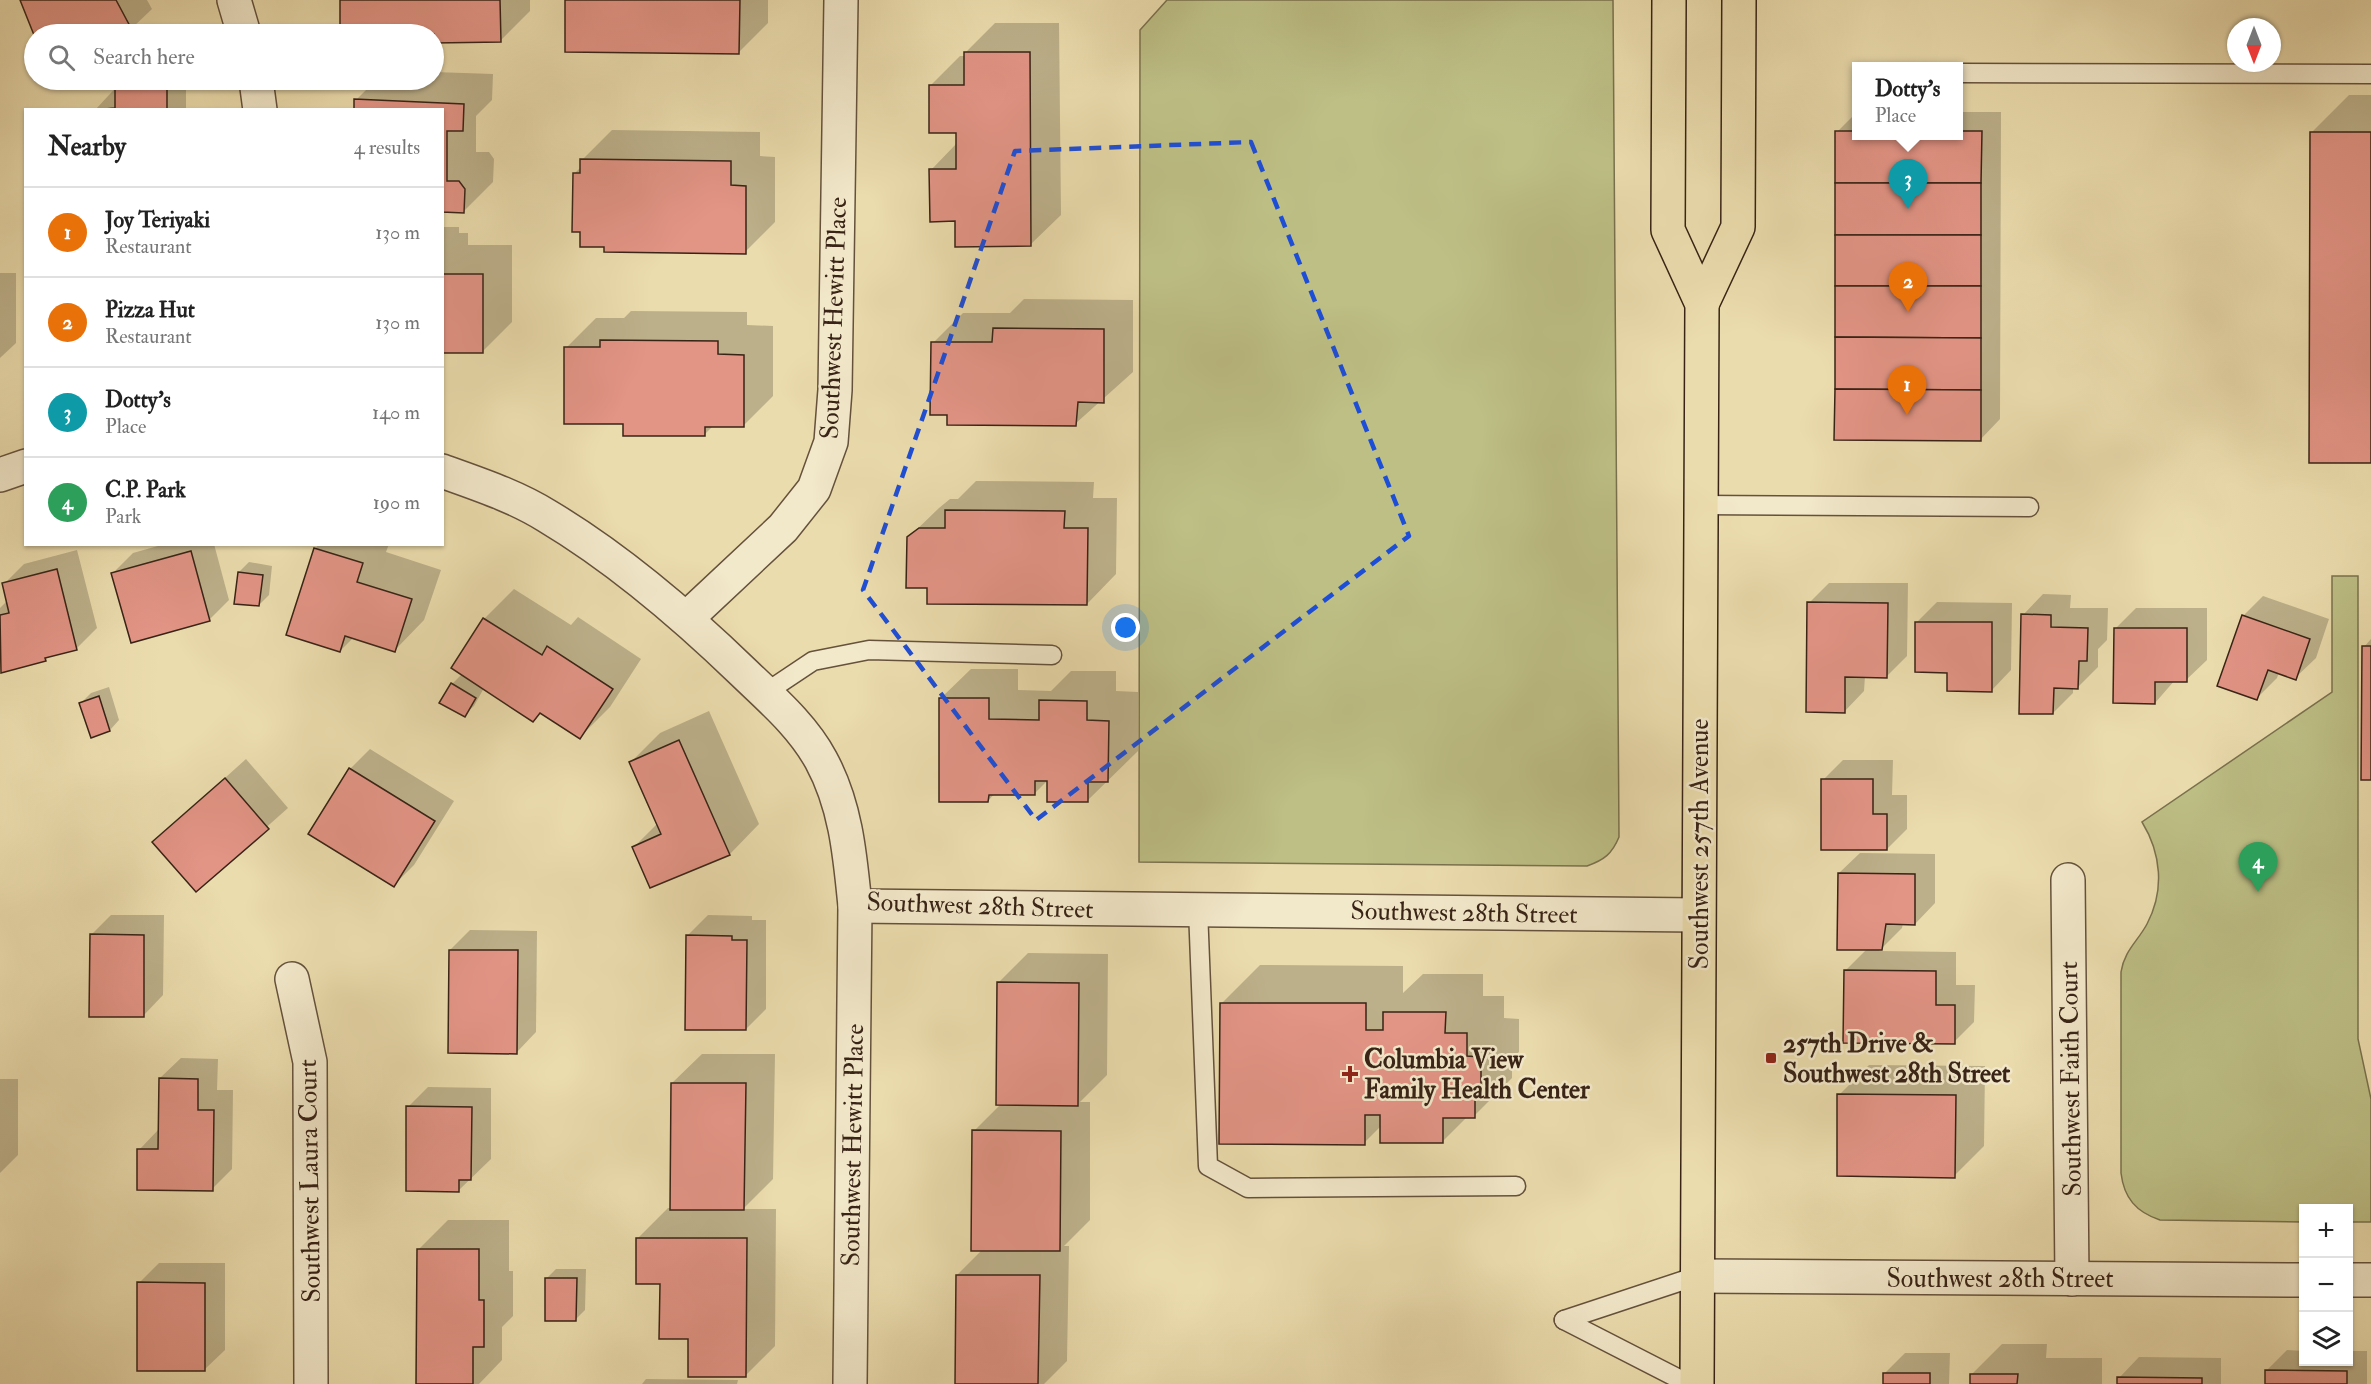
<!DOCTYPE html>
<html lang="en">
<head>
<meta charset="utf-8">
<style>
	:root { --surface:#fff; --page:#f2f2f2; --text:#222; --muted:#767676; --line:#e0e0e0; --accent:#7c3aed }
	body { margin:0; font-family:"IM FELL Double Pica",serif; background:var(--page); color:var(--text) }
	.controls { position:absolute; right:18px; bottom:18px; display:grid; overflow:hidden; border-radius:0px; box-shadow:0 2px 4px #0004 }
	.controls button { width:54px; height:54px; display:grid; place-items:center; padding:0; border:0; border-bottom:2px solid var(--line); background:var(--surface); color:var(--text); font:30px sans-serif }
	.compass { position:absolute; left:2227px; top:18px; width:54px; height:54px; border-radius:50%; background:var(--surface); box-shadow:0 2px 4px #0004; rotate:180deg }
	.you { position:absolute; left:1126px; top:628px; width:21px; height:21px; margin:-15px; border:4px solid #fff; border-radius:50%; background:#1a73e8; box-shadow:0 0 0 9px #1a73e833 }
	.badge { display:grid; place-items:center; width:39px; height:39px; border-radius:50%; background:var(--accent); color:#fff; font-size:20px; font-weight:700 }
	.pin { position:absolute; translate:-50% -50px; filter:drop-shadow(0 2px 3px #0008) }
	.pin::after { content:''; position:absolute; top:32px; width:21px; height:18px; background:inherit; clip-path:polygon(0 0,100% 0,50% 100%) }
	.popup { position:absolute; left:1852px; top:62px; width:111px; height:78px; box-sizing:border-box; display:grid; place-content:center; border-radius:0px; background:var(--surface); filter:drop-shadow(0 2px 4px #0005); font-size:20px; white-space:nowrap; color:var(--muted) }
	.popup b { font-size:22px; color:var(--text) }
	.popup::after { content:''; position:absolute; left:50%; top:100%; margin-left:-12px; border:12px solid transparent; border-top-color:var(--surface) }
	.list { margin:0; padding:0; list-style:none }
	h2 { display:flex; justify-content:space-between; align-items:center; height:78px; margin:0; padding:0 24px; font-size:26px }
	h2 small { font-size:20px; font-weight:400; color:var(--muted) }
	.list li { display:grid; grid-template-columns:39px 1fr auto; gap:18px; align-items:center; box-sizing:border-box; height:90px; padding:0 24px; border-top:2px solid var(--line) }
	.list b { display:block; font-size:22px; white-space:nowrap }
	.list p { margin:0; font-size:20px; white-space:nowrap; color:var(--muted) }
	.list em { font-size:20px; font-style:normal; color:var(--muted) }
	.icon { flex:none; width:33px; height:33px; fill:none; stroke:currentColor; stroke-width:2; stroke-linecap:round; stroke-linejoin:round }
	.map { position:relative; flex:none; width:2371px; height:1384px; overflow:hidden }
	.search { position:absolute; background:var(--surface); box-shadow:0 2px 4px #0004; left:24px; top:24px; width:420px; height:66px; display:flex; align-items:center; gap:15px; box-sizing:border-box; padding:0 21px; border-radius:33px; color:var(--muted); font-size:22px }
	.panel { position:absolute; background:var(--surface); box-shadow:0 2px 4px #0004; left:24px; top:108px; width:420px; height:438px; border-radius:0px }
	.map>svg:first-child { display:block }
</style>
</head>
<body>
<div class="map">
<svg width="2371" height="1384" viewBox="0 0 2371 1384">
	<rect width="100%" height="100%" fill="#ebdcad"/>
	<filter id="stains"><feTurbulence type="fractalNoise" baseFrequency=".00333" numOctaves="4"/><feColorMatrix values="0 0 0 0 .2 0 0 0 0 .09 0 0 0 0 .02 0 0 0 .5 -.17"/></filter>
	<radialGradient id="worn" r=".72"><stop offset=".6" stop-color="#630" stop-opacity="0"/><stop offset="1" stop-color="#630" stop-opacity=".3"/></radialGradient>
	<g fill="#bdbf85" stroke="#7a714e" stroke-width="1.5">
		<path d="M1167 0H1613L1619 837C1612 854 1604 860 1587 866L1139 862 1140 30Z"/>
		<path d="M2332 576H2358V1039L2371 1099V1222H2349L2348 1208H2304L2303 1222 2160 1220C2136 1212 2124 1198 2121 1173V972C2124 951 2138 941 2147 924 2165 890 2161 853 2142 822L2332 692Z"/>
	</g>
	<g fill="#0003">
		<path d="M22 0H147L152 9 131 29 121 34H36Z"/>
		<path d="M341 0H530V11L500 41 434 42V34H342Z"/>
		<path d="M567 0H768V23L738 53Z"/>
		<path d="M995 23H1059L1061 215 1031 244 956 220 931 170 958 142V131L930 86 960 56H965V53Z"/>
		<path d="M434 72 493 74 492 100 476 116V152H489L494 159 493 182 463 212 442 211V110L356 100 376 80H434Z"/>
		<path d="M123 80H186V110H95Z"/>
		<path d="M2349 95H2371V462L2311 133Z"/>
		<path d="M1857 112V136H1959V112H2001L2000 419 1980 440 1837 132Z"/>
		<path d="M612 130 760 132V156L775 157V222L745 252 605 246 574 174 582 166V160Z"/>
		<path d="M442 227H459V233H468V245H512V322L482 352 442 351Z"/>
		<path d="M0 273H16V343L0 358Z"/>
		<path d="M1024 299 1133 300V372L1075 424 948 414 933 343 963 313H1010Z"/>
		<path d="M631 311 747 312V325L773 326V396L743 426H713L705 434 566 348 596 318H624Z"/>
		<path d="M976 481 1094 482 1093 498H1117L1116 574 1087 604 928 586 908 538 939 508 950 499H958Z"/>
		<path d="M165 544H214L229 600 209 620 113 573 133 553Z"/>
		<path d="M319 544H389L386 552 441 570 424 620 395 650 354 637 340 651 315 549Z"/>
		<path d="M77 550 97 628 77 648 50 655 45 660 3 671 0 661V608L8 600 4 584 24 564Z"/>
		<path d="M249 562 272 566 269 595 259 605 239 572Z"/>
		<path d="M1829 583H1908L1907 656 1887 676H1865L1864 691 1844 712 1809 603Z"/>
		<path d="M514 589 571 625 578 617 641 659 610 707 580 737 541 712 533 720 484 688 474 706 464 715 452 684 462 674 453 668 485 618Z"/>
		<path d="M2043 594 2071 595 2070 608H2108L2107 640 2098 649V667L2078 687H2073V693L2053 713 2023 615Z"/>
		<path d="M2263 596 2329 619 2316 658 2295 678 2279 672 2277 678 2257 698 2243 616Z"/>
		<path d="M1937 602 2012 603 2011 670 1991 691 1948 671 1917 622Z"/>
		<path d="M2136 608H2207V660L2186 680H2175L2155 703 2115 629Z"/>
		<path d="M2371 639V779L2364 647Z"/>
		<path d="M971 669H1018V690L1051 691 1071 671H1116V691L1138 692V751L1088 800 1048 780 1035 793H995L988 801 941 698Z"/>
		<path d="M109 687 119 720 110 730 81 703 91 693Z"/>
		<path d="M709 711 759 824 730 854 651 886 634 847 658 823 631 762 660 733Z"/>
		<path d="M370 749 454 801 414 865 393 886 350 769Z"/>
		<path d="M246 759 288 808 196 890 154 842Z"/>
		<path d="M1843 760H1893L1892 795H1907V829L1887 849 1823 780Z"/>
		<path d="M1860 853 1935 854V903L1915 924 1903 923 1902 928 1879 951 1956 952V985H1975L1974 1022 1954 1042 1845 971 1868 948 1839 873Z"/>
		<path d="M111 915H164L163 995 143 1016 91 935Z"/>
		<path d="M708 915 752 916V920H766V1009L746 1029 687 936Z"/>
		<path d="M470 930 537 931 536 1032 516 1053 450 950Z"/>
		<path d="M1028 953 1108 954 1107 1075 1080 1102H1090V1220L1064 1246H1069L1067 1361 1044 1384H957V1275L983 1249 974 1131 1001 1104 998 983Z"/>
		<path d="M1260 965 1403 966V993L1423 974H1483V996H1504V1018L1519 1019V1052L1512 1058V1078L1474 1116H1468L1442 1142 1381 1126 1364 1143 1222 1003Z"/>
		<path d="M702 1054H775L773 1179 743 1209H776L775 1346 745 1376 690 1338 638 1238 668 1208H671L672 1083Z"/>
		<path d="M181 1058 218 1059 217 1090H233L232 1169 212 1189 139 1150 159 1129 160 1078Z"/>
		<path d="M1869 1065 1985 1066 1984 1146 1954 1176 1839 1095Z"/>
		<path d="M0 1079H18V1155L0 1173Z"/>
		<path d="M428 1087 491 1088V1159L459 1190 408 1107Z"/>
		<path d="M448 1220H509V1271H513V1316L502 1327V1360L479 1384H418L419 1249Z"/>
		<path d="M159 1263H225V1350L204 1370 139 1283Z"/>
		<path d="M556 1269H586L585 1310 575 1320 546 1279Z"/>
		<path d="M2002 1344H2047L2046 1358H2102V1384H1972V1374Z"/>
		<path d="M2287 1350 2304 1351V1362H2348V1351H2367V1384H2266V1371Z"/>
		<path d="M1905 1353H1950L1949 1384H1885V1373Z"/>
		<path d="M2139 1357 2221 1358V1384H2119V1378Z"/>
		<path d="M646 1379 738 1380 737 1384H642Z"/>
	</g>
	<g fill="#e29485" stroke="#382316" stroke-width="1.5">
		<path d="M20 0H116L132 30 125 34 34 35Z"/>
		<path d="M340 0H500L501 42 434 43V34H340Z"/>
		<path d="M565 0H740L739 54 565 52Z"/>
		<path d="M964 52H1030L1031 246 955 247V221L930 222 929 169H956V133H929V85H964Z"/>
		<path d="M52 80H73L55 87Z"/>
		<path d="M115 85H167V110H94L115 108Z"/>
		<path d="M354 99 464 104 463 131H447V181H459L465 189 464 213 442 212V110H354Z"/>
		<path d="M1835 131H1857V136H1959V131H1982L1981 183H1835Z"/>
		<path d="M2310 132H2371V463H2309Z"/>
		<path d="M580 159 731 161V185L746 186V254L604 252V247H580V232H572L573 173H580Z"/>
		<rect x="1835" y="183" width="146" height="52"/>
		<rect x="1835" y="235" width="146" height="51"/>
		<rect x="442" y="274" width="41" height="79"/>
		<path d="M1835 286H1981V338L1835 337Z"/>
		<path d="M993 328 1104 329V403L1078 402 1076 426 947 425V415H930L931 342H992Z"/>
		<path d="M1835 337 1981 338V390L1835 389Z"/>
		<path d="M600 340 718 341V354L744 355V427H705V436H623V424H564V347H600Z"/>
		<path d="M1835 389 1981 390V441L1834 440Z"/>
		<path d="M945 510 1065 511 1064 528H1088L1087 605 927 604V588H906L907 537 919 528H945Z"/>
		<path d="M314 548 363 563 357 582 412 599 395 652 345 636 340 652 286 635Z"/>
		<path d="M191 551 210 621 131 643 111 573Z"/>
		<path d="M57 569 77 650 45 658 46 661 1 673 0 615 9 613 2 583Z"/>
		<path d="M238 572 263 575 259 606 234 604Z"/>
		<path d="M1807 602 1888 603 1887 678 1845 677V713L1806 712Z"/>
		<path d="M2021 614 2051 615V627L2088 628 2087 661H2079L2078 689 2054 688 2053 714H2019Z"/>
		<path d="M2242 615 2310 639 2296 680 2268 670 2257 700 2217 686Z"/>
		<path d="M483 618 542 655 547 646 613 689 580 739 540 713 533 722 451 668Z"/>
		<path d="M1915 622H1992V692L1947 691V673L1915 672Z"/>
		<path d="M2114 628H2187V682H2155V704L2113 703Z"/>
		<path d="M2362 646H2371V780H2361Z"/>
		<path d="M451 683 476 698 465 717 439 703Z"/>
		<path d="M99 696 110 731 91 738 79 703Z"/>
		<path d="M939 698H989V719L1039 720V700L1087 701V720L1109 721 1108 782H1088V802H1047V781H1035V795H989L988 802H939Z"/>
		<path d="M679 740 730 855 650 888 632 847 661 834 629 762Z"/>
		<path d="M349 768 435 821 394 887 308 834Z"/>
		<path d="M225 778 269 829 196 892 152 842Z"/>
		<path d="M1821 779H1873V814H1887V850H1821Z"/>
		<path d="M1838 873 1915 874V925L1886 924 1882 950H1837Z"/>
		<path d="M90 934 144 935V1017H89Z"/>
		<path d="M686 935 732 936V940H747L746 1030H685Z"/>
		<path d="M449 950H518L517 1054 448 1053Z"/>
		<path d="M1844 970 1936 971V1005H1955V1044L1843 1043Z"/>
		<path d="M997 982 1079 983 1078 1106 996 1105Z"/>
		<path d="M1220 1003H1366V1030H1383V1012H1446L1445 1033H1467V1056L1481 1057V1092H1475V1118H1443V1143H1380V1115H1365V1145L1219 1144Z"/>
		<path d="M159 1078 198 1079V1110H214L213 1191 137 1190V1149H158Z"/>
		<path d="M671 1083H746L744 1210H670Z"/>
		<path d="M1837 1094 1956 1095 1955 1178 1837 1176Z"/>
		<path d="M406 1106 472 1107 471 1180H459V1192L406 1191Z"/>
		<path d="M972 1130 1061 1131 1060 1251H971Z"/>
		<path d="M636 1238H747L746 1377H688V1339H659L660 1284H636Z"/>
		<path d="M417 1249H479V1300H484V1347H473V1384H416Z"/>
		<path d="M956 1275H1040L1038 1384H955Z"/>
		<path d="M545 1278H577L576 1321H545Z"/>
		<path d="M137 1282 205 1283V1371H137Z"/>
		<path d="M2265 1370 2347 1371V1384H2265Z"/>
		<rect x="1883" y="1373" width="47" height="11"/>
		<path d="M1970 1374H2018L2017 1384H1970Z"/>
		<path d="M2117 1377 2202 1378V1384H2117Z"/>
	</g>
	<g fill="none" stroke-linecap="round" stroke-linejoin="round">
		<g stroke="#65513c" stroke-width="21">
			<g id="lane">
				<path d="M1959 73 2371 74"/>
				<path d="M1700 505 2029 507"/>
				<path d="M765 693 813 661 869 650 1052 655"/>
				<path d="M1198 909 1208 1166 1248 1188 1516 1186"/>
				<path d="M1564 1320 1697 1276"/>
				<path d="M1564 1320 1689 1384"/>
			</g>
		</g>
		<g stroke="#65513c" stroke-width="36">
			<g id="street">
				<path d="M234 0 244 34"/>
				<path d="M256 80 260 110"/>
				<path d="M442 471C478 484 515 496 547 516 619 559 683 614 743 672 771 699 802 725 821 760 846 806 850 855 855 906L850 1384"/>
				<path d="M0 475 26 466"/>
				<path d="M687 618 783 528 814 489 831 442 835 390 841 0"/>
				<path d="M2068 880 2072 1279"/>
				<path d="M855 906 1698 915"/>
				<path d="M292 979 310 1062 311 1384"/>
				<path d="M1697 1276 2304 1280"/>
				<path d="M2348 1280H2371"/>
			</g>
		</g>
		<g stroke="#382316" stroke-width="36">
			<g id="primary">
				<path d="M1669 0 1668 230 1702 304 1697 1384"/>
				<path d="M1702 304 1738 227 1739 0"/>
			</g>
		</g>
		<use href="#lane" stroke="#f2e8ca" stroke-width="18"/>
		<use href="#street" stroke="#f2e8ca" stroke-width="33"/>
		<use href="#primary" stroke="#ebdcad" stroke-width="33"/>
	</g>
	<path fill="none" stroke="#1d4ed8" stroke-width="4.5" stroke-dasharray="12 8" stroke-linejoin="round" d="M1251 142 1409 536 1036 820 863 590 1015 151Z"/>
	<g fill="#8f2418" stroke="#f2e8ca" stroke-width="2">
		<rect x="1765" y="1052" width="12" height="12" rx="3"/>
		<path d="M1347 1065h6v6h6v6h-6v6h-6v-6h-6v-6h6z"/>
	</g>
	<g text-anchor="middle" stroke-width="5" stroke-linejoin="round" paint-order="stroke">
		<g font-size="26" fill="#382316" stroke="#f2e8ca">
			<text transform="translate(833 318) rotate(-88)" y="9">Southwest Hewitt Place</text>
			<text transform="translate(1699 844) rotate(-90)" y="9">Southwest 257th Avenue</text>
			<text transform="translate(980 905) rotate(2)" y="9">Southwest 28th Street</text>
			<text transform="translate(1464 912) rotate(1)" y="9">Southwest 28th Street</text>
			<text transform="translate(2070 1079) rotate(-91)" y="9">Southwest Faith Court</text>
			<text transform="translate(852 1145) rotate(-89)" y="9">Southwest Hewitt Place</text>
			<text transform="translate(309 1181) rotate(-91)" y="9">Southwest Laura Court</text>
			<text x="2000" y="1287">Southwest 28th Street</text>
		</g>
		<g font-size="26" font-weight="bold" fill="#382316" stroke="#f2e8ca" text-anchor="start">
			<text x="1783" y="1052">257th Drive &amp;<tspan x="1783" dy="30">Southwest 28th Street</tspan></text>
			<text x="1364" y="1068">Columbia View<tspan x="1364" dy="30">Family Health Center</tspan></text>
		</g>
	</g>
	<rect width="100%" height="100%" filter="url(#stains)"/>
	<rect width="100%" height="100%" fill="url(#worn)"/>
</svg>
<div class="controls">
<button>+</button>
<button>−</button>
<button><svg class="icon" aria-label="layers" viewBox="0 0 24 24"><path d="M12 4l9 5-9 5-9-5zM3 14l9 5 9-5"/></svg></button>
</div>
<svg class="compass" viewBox="-18 -18 36 36"><path d="M0-13l5 13h-10z" fill="#e53935"/><path d="M0 13l5-13h-10z" fill="#767676"/></svg>
<div class="you"></div>
<div class="pin badge" style="left:1907px;top:415px;background:#e8710a">1</div>
<div class="pin badge" style="left:1908px;top:312px;background:#e8710a">2</div>
<div class="pin badge" style="left:1908px;top:209px;background:#0f9aa8">3</div>
<div class="popup"><b>Dotty's</b>Place</div>
<div class="pin badge" style="left:2258px;top:892px;background:#2e9e5b">4</div>
<div class="search"><svg class="icon" aria-label="search" viewBox="0 0 24 24"><circle cx="10" cy="10" r="6"/><path d="M15 15l6 6"/></svg>Search here</div>
<section class="panel">
<h2>Nearby<small>4 results</small></h2>
<ul class="list">
<li><span class="badge" style="background:#e8710a">1</span><div><b>Joy Teriyaki</b><p>Restaurant</p></div><em>130 m</em></li>
<li><span class="badge" style="background:#e8710a">2</span><div><b>Pizza Hut</b><p>Restaurant</p></div><em>130 m</em></li>
<li><span class="badge" style="background:#0f9aa8">3</span><div><b>Dotty's</b><p>Place</p></div><em>140 m</em></li>
<li><span class="badge" style="background:#2e9e5b">4</span><div><b>C.P. Park</b><p>Park</p></div><em>190 m</em></li>
</ul>
</section>
</div>
</body>
</html>
